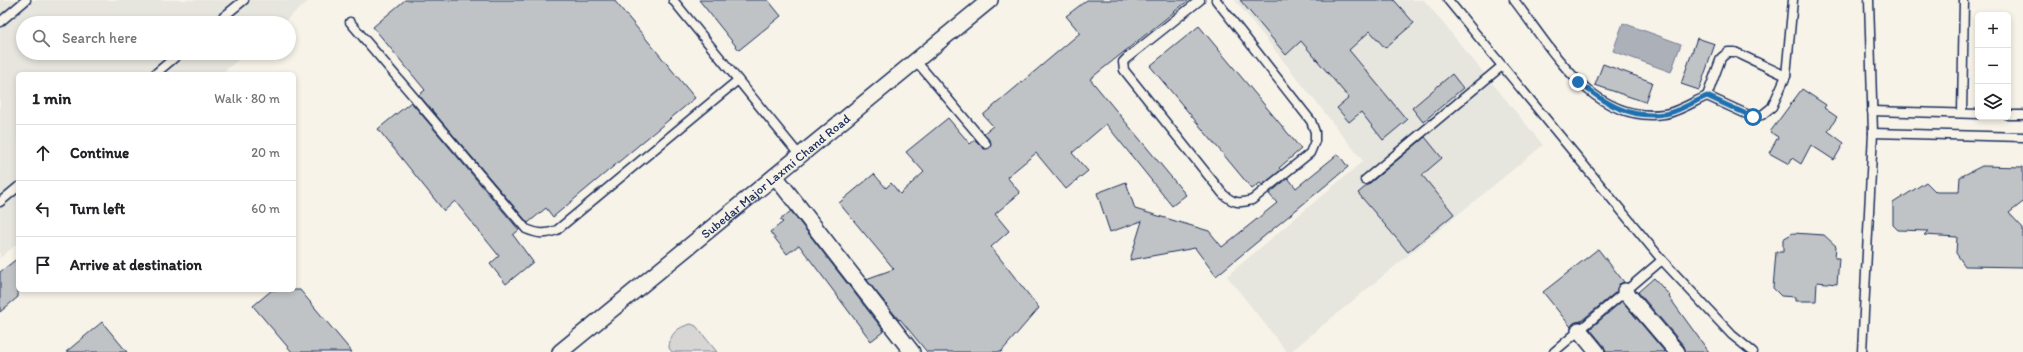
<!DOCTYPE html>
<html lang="en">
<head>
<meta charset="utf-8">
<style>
	:root { --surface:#fff; --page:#f2f2f2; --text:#202124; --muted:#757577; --line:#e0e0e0 }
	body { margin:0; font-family:Itim,sans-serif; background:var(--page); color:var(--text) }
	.controls { position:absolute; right:12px; top:12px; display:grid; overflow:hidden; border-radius:6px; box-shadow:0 2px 6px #0003 }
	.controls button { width:36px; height:36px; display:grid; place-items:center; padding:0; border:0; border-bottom:1px solid var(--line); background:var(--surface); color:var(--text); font:20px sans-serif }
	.stop { position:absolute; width:12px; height:12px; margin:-9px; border:3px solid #1f6fb2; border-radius:50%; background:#fff }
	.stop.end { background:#1f6fb2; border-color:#fff; box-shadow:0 1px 4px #0008 }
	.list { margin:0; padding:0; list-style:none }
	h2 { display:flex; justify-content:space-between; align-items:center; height:52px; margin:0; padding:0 16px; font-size:17px }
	h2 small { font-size:13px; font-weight:400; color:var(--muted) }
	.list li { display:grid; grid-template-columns:26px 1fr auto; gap:12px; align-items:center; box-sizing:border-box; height:56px; padding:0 16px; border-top:1px solid var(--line) }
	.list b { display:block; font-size:15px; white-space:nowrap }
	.list em { font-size:13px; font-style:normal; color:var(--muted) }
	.icon { flex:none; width:22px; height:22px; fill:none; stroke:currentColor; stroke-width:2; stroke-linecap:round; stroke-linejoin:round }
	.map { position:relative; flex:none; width:2023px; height:352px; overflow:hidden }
	.search { position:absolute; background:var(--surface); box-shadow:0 2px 6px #0003; left:16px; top:16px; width:280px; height:44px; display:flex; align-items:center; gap:10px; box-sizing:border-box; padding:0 14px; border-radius:22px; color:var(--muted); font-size:15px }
	.panel { position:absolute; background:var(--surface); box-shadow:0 2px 6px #0003; left:16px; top:72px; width:280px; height:220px; border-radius:6px }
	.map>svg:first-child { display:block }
</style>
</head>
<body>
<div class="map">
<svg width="2023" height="352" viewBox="0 0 2023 352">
	<rect width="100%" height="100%" fill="#f7f3e8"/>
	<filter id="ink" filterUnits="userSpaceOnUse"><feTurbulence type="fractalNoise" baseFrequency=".025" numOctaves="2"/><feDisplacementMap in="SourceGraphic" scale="8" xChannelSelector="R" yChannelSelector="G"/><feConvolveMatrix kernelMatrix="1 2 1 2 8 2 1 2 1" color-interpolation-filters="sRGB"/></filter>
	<g filter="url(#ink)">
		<g fill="#e6e5de">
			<path d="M0 0H310L282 23H23V53H246L221 74H18V243L0 258Z"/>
			<path d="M1235 0H1424L1543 145 1290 352H1287L1227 276 1363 161Z"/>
		</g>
		<path fill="#d7d6d4" stroke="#798299" d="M691 324 696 326 717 352H672L669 348C669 335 677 327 691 324Z"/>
		<path fill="#acb0b9" stroke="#727c95" d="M1623 23 1681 44 1671 72 1613 51Z"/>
		<g fill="#c0c3c5" stroke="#1b2f5e">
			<path d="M405 0H614L695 98 553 217 546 208 528 223 419 95 425 90 373 27Z"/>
			<path d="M699 0H768L781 16 739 50Z"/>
			<path d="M1087 0H1189L1090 79 1186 195 1172 206 1106 124 1072 153 1088 171 1066 189 1036 153 1007 177 1020 193 995 214 1009 231 991 247 1039 308 1001 352H927L900 319 899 320 866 279 894 269 839 203 874 174 886 188 891 183 900 194 924 172 906 152 948 118 970 144 975 140 984 149 989 148 991 143 984 133 993 126 983 115 1080 33 1066 16Z"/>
			<path d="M1240 0H1394L1414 23 1385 48 1370 31 1349 50 1407 120 1383 140 1361 112 1349 122 1337 108 1349 98 1301 41 1286 55Z"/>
			<path d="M1199 26 1301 149 1279 168 1281 170 1262 185 1260 183 1252 189 1150 66Z"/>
			<path d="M1697 38 1715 44 1699 90 1681 84Z"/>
			<path d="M1603 64 1652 82 1645 102 1595 85Z"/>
			<path d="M1452 74 1463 88 1423 122 1412 108Z"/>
			<path d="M1802 89 1826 105 1824 108 1837 117 1828 131 1844 143 1834 160 1811 145 1801 164 1792 158 1789 164 1769 153 1778 137 1770 132Z"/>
			<path d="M411 102 519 230 513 235 533 262 506 284 490 264 499 256 455 201 444 211 378 129Z"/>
			<path d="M1425 137 1442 158 1422 175 1454 214 1408 252 1358 193Z"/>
			<path d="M1338 154 1348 167 1216 276 1195 248 1130 260 1142 221 1110 232 1097 193 1126 182 1135 209 1209 231 1222 247 1277 203 1269 194 1288 178 1296 188Z"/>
			<path d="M1982 166 2023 167V202L2009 213 2023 228V267L1965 266 1956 253 1957 237 1924 235 1928 231 1898 230 1893 225V203L1926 182 1936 192H1959L1960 177Z"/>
			<path d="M791 211 884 331 871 341 799 245 787 254 770 232 783 222 780 220Z"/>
			<path d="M1793 233 1824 235 1836 246 1835 258H1839L1837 284 1817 282 1816 301H1795V297L1781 296 1773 288 1776 252H1783V239Z"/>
			<path d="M1598 249 1624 282 1619 284 1616 292 1581 321 1574 323 1571 327 1543 292Z"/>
			<path d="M18 258V297L0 312V272Z"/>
			<path d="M1654 278 1670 296 1669 297 1709 352H1686L1684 346 1638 292Z"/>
			<path d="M272 290H300L352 352H292L253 306Z"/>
			<path d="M1622 301 1665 352H1606L1604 346 1590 329Z"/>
			<path d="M102 322 127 352H66Z"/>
		</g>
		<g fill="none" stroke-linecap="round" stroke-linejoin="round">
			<g stroke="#1b2f5e" stroke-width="11">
				<g id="service">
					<path d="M673 0 800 156"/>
					<path d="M1200 0 1127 58 1123 62 1124 70 1223 194C1233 203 1239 204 1252 200L1310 153 1315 141V132L1311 121 1216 0"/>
					<path d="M1448 0 1662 260 1732 335 1753 352"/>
					<path d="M1514 0C1552 49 1592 124 1664 114 1676 113 1695 101 1707 96L1753 117 1762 115 1772 107 1786 76 1793 0"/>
					<path d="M0 22 26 0"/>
					<path d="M350 22 526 229C538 234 545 235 557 230L738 80"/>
					<path d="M216 23 244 0"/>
					<path d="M916 61 986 144"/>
					<path d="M155 74 180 53"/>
					<path d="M1707 96 1721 58 1728 52H1735L1786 76"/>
					<path d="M1872 111 1978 114"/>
					<path d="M1962 113 1964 0"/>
					<path d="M2008 115H2023"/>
					<path d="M1873 133 2023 137"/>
					<path d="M1365 180 1502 66"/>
					<path d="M0 202 18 187"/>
					<path d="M1554 352 1662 260"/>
					<path d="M1862 352 1873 133 1869 0"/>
				</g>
			</g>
			<g stroke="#1b2f5e" stroke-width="18">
				<g id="minor">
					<path d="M775 176 912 352"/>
					<path d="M1625 291 1677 352"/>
					<path d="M1579 330 1597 352"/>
					<path id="s1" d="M560 352 990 0"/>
				</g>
			</g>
			<use href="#service" stroke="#f7f3e8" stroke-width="8"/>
			<use href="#minor" stroke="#f7f3e8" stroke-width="15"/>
		</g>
	</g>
	<g fill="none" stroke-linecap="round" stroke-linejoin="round" filter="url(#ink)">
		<path stroke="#1f6fb2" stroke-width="5" d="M1578 82C1605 103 1628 119 1664 114 1676 113 1695 101 1707 96L1753 117"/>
	</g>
	<g text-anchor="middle" stroke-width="4" stroke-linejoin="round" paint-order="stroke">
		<g font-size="13" fill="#1b2f5e" stroke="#f7f3e8">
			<text dy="5" stroke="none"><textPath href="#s1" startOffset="278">Subedar Major Laxmi Chand Road</textPath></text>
		</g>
	</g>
</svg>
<div class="controls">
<button>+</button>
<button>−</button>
<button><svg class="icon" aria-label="layers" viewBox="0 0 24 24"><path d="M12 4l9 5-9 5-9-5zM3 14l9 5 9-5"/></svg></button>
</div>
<div class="stop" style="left:1753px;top:117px"></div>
<div class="stop end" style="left:1578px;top:82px"></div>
<div class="search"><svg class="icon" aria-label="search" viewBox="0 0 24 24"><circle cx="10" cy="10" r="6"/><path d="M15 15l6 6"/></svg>Search here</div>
<section class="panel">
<h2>1 min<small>Walk · 80 m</small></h2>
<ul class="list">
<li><svg class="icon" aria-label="ahead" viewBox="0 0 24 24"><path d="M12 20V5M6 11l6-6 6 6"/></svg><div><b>Continue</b></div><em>20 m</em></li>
<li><svg class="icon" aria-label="left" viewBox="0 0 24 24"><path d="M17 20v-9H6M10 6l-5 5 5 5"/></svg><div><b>Turn left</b></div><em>60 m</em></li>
<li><svg class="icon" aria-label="arrive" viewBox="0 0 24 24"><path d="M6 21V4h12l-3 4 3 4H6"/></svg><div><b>Arrive at destination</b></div></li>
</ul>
</section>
</div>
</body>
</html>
